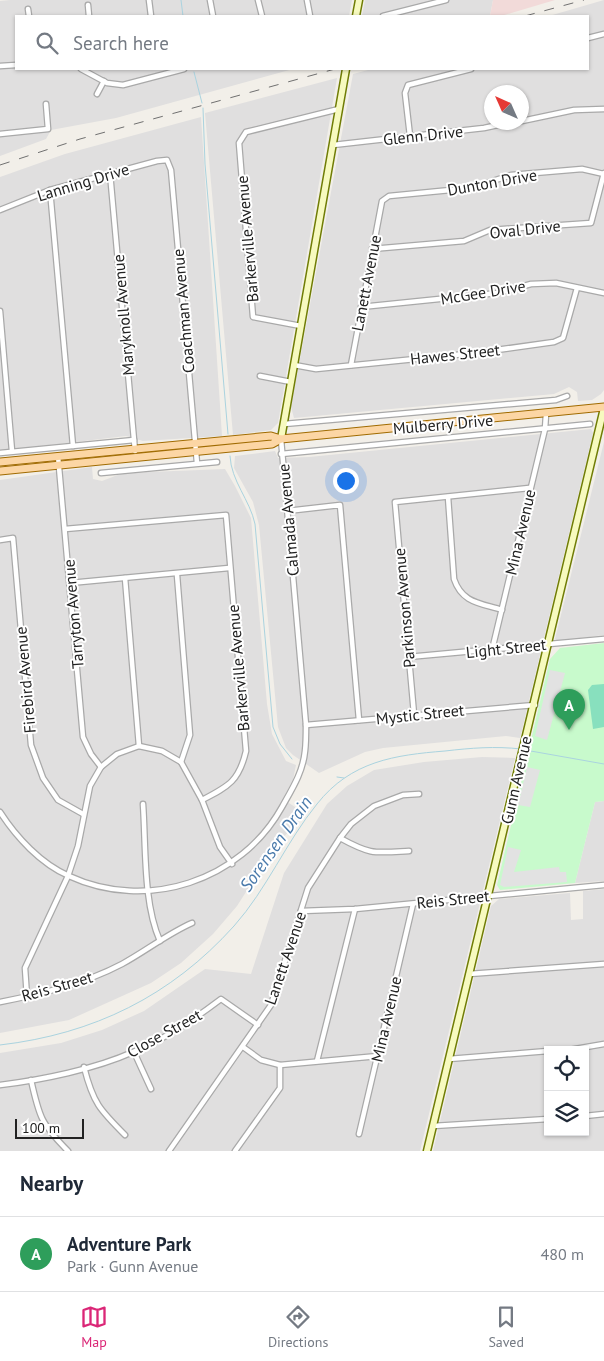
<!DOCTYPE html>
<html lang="en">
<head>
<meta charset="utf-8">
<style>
	:root { --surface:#fff; --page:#f2f2f3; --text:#1f2937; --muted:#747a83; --line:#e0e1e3; --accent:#db2777 }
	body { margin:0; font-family:"PT Sans",sans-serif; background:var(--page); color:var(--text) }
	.controls { position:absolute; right:15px; bottom:15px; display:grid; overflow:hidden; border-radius:0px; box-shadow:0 1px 4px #0004 }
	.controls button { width:45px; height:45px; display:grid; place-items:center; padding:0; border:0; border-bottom:1px solid var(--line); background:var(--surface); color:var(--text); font:25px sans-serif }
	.compass { position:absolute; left:484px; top:85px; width:45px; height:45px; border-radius:50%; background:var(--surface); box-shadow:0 1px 4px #0004; rotate:315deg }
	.scale { position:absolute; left:15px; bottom:12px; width:69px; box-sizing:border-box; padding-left:5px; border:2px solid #222; border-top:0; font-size:14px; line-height:18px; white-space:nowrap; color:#222; -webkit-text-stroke:4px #fff; paint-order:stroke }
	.you { position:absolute; left:345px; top:480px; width:18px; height:18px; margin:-12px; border:4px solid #fff; border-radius:50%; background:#1a73e8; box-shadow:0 0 0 8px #1a73e833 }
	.badge { display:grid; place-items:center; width:32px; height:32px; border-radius:50%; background:var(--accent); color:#fff; font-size:16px; font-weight:700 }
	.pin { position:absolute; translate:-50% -41px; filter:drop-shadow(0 1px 2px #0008) }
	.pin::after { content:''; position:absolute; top:26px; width:18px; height:15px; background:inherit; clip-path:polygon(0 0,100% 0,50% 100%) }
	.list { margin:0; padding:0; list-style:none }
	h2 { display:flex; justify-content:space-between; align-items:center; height:65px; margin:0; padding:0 20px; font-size:21px }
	h2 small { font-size:16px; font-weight:400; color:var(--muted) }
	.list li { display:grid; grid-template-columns:32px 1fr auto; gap:15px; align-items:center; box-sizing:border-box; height:75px; padding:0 20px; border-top:1px solid var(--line) }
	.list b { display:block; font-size:19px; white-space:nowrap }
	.list p { margin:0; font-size:16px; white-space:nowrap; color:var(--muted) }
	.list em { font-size:16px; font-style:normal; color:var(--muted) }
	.icon { flex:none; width:28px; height:28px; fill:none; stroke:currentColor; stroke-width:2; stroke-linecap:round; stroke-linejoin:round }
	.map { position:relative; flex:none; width:604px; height:1151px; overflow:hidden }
	.search { position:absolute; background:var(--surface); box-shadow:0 1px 4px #0004; left:15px; right:15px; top:15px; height:55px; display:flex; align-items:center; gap:12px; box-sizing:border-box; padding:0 18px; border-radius:0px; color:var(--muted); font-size:19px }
	.sheet { height:140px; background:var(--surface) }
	nav { display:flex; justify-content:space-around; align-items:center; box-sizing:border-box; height:70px; border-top:1px solid var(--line); background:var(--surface); font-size:14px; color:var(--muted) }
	nav a { display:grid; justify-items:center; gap:2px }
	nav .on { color:var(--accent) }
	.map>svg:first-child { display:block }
</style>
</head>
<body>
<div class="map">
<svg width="604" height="1151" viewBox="0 0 604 1151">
	<rect width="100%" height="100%" fill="#f2efe9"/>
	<g fill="#e0dfdf" fill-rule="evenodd">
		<path d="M10 0H352L349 16H16V69H293L116 118 51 130 46 139 0 156V1Z"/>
		<path d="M365 0H493L490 16H362Z"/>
		<path d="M604 0V390L601 394 592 400 578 401 577 392 569 387 554 394 294 418 291 407 353 74 372 69H588V16H549ZM492 92H522V122H492Z"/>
		<path d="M337 78 278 423 271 430 233 435 205 113Z"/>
		<path d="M201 117 222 436 143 441 126 436 0 451V177L65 154Z"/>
		<path d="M591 429 593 433 520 738 506 736 383 748 365 752 319 773 293 755 286 748 278 727 259 525 253 502 234 468 235 456 275 451 278 458 309 457Z"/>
		<path d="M604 442V635L557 641 555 639Z"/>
		<path d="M92 467 93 479 102 481 123 473 225 469 235 486 251 518 267 704 272 734 286 761 296 765 293 780 283 799 301 811 293 827 276 845 237 906 213 934 181 963 151 983 69 1020 0 1033V480Z"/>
		<path d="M482 757 515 758 420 1151H0V1053L61 1043 102 1030 144 1011 205 969 251 974 284 873 327 804 347 786 374 770 424 762Z"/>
		<path d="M604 801V881L575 883 595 802Z"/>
		<path d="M604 889V1151H433L491 906 499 899 570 893 571 920 583 919V891ZM548 1050H585V1132H548Z"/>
	</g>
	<path fill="#f2dad9" d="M493 0H555L501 16H490Z"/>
	<path fill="#c8facc" d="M604 643V801L595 802 575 883 500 890 497 885 550 659 560 648Z"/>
	<path fill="#88e0be" d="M604 684V727L593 729 588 690 592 685Z"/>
	<g fill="#e2e2e2">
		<path d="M550 670 565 673 547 740 535 736Z"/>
		<path d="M527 767 540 770 530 807 518 805Z"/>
		<path d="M508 847 521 850 514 872 559 867 560 872H566L567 882 504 887 500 885Z"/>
	</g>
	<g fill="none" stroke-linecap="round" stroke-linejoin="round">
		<g stroke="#aad3df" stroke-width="1">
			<path d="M181 0 183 16"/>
			<path d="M194 72 202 103"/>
			<path d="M203 108 205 164 228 434"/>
			<path d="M230 456C231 481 250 500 255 524L273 727 280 744 292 759"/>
			<path d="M525 750 604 764"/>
			<path d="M337 777 344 778"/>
			<path d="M0 1045C94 1034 171 996 234 926 267 889 286 842 317 804 351 761 395 755 445 751 471 748 495 746 521 749"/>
		</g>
		<g stroke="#a9a9a9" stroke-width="7">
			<g id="street">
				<path d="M149 0 151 16"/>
				<path d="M210 0 213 16"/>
				<path d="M258 0 262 16"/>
				<path d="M307 0 310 16"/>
				<path d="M88 5 89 16"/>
				<path d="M28 9 29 16"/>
				<path d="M383 16 446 0"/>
				<path d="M588 38 604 34"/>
				<path d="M0 66 16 65"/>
				<path d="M81 69 107 83 123 85 184 69"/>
				<path d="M97 94 104 81"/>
				<path d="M522 121 574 110 604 109"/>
				<path d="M0 134 48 129 46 104"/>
				<path d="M410 136 405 93 408 85 471 69"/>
				<path d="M333 145 484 128 512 122"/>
				<path d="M110 173 135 451"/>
				<path d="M50 190 73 446"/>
				<path d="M0 210 50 190 157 161 167 160 171 170 197 463"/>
				<path d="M372 249 464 241 490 230 591 223 604 173"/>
				<path d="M361 307 498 293 531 284 556 283 604 293"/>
				<path d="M0 311 12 451"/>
				<path d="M301 326 253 317 239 143 246 132 339 109"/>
				<path d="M294 365 316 369 475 353 554 342 563 338 577 288"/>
				<path d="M351 365 382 201 389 196 471 188 511 175 582 169 604 174"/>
				<path d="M260 376 291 382"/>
				<path d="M284 424 556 400 567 396"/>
				<path d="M0 453 134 440"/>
				<path d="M281 454 590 424"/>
				<path d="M58 456 83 737 91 754 101 767"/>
				<path d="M101 473 217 462"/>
				<path d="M448 497 454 579C462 603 480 603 502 610"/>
				<path d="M287 511 340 505 359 720"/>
				<path d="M65 529 226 515 246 751C239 781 229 786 202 800"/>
				<path d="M0 540 13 538 31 745 43 778 58 800 83 814"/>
				<path d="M177 575 190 735 181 762"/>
				<path d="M125 578 139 746"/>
				<path d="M70 583 229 568"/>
				<path d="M492 650 545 429 546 414"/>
				<path d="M408 657 604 639"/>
				<path d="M414 714 395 502 529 488"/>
				<path d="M306 725 535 705"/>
				<path d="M143 804C146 846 143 903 160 941"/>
				<path d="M0 812C16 837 41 864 69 876 147 912 241 881 282 807 292 789 303 772 305 751 306 743 306 733 306 725L281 439"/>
				<path d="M340 838C371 855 374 853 409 851"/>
				<path d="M301 911 355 909 604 885"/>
				<path d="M469 974 604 964"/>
				<path d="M27 997 25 968 68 876 78 846 90 786 101 767 117 754 139 746 162 751 181 762 202 800 220 847 232 864"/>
				<path d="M0 1002C41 994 84 984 122 964 146 951 167 934 192 923"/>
				<path d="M243 1047 261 1060 280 1065 378 1056"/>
				<path d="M569 1050 604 1044"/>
				<path d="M134 1052 151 1089"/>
				<path d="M449 1059 548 1051"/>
				<path d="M317 1061 355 909"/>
				<path d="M84 1067C93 1103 100 1110 125 1135"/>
				<path d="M31 1080C39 1116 41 1124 68 1151"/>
				<path d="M0 1085C42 1080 95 1069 133 1052 163 1040 196 1018 221 999L258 1025"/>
				<path d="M585 1116 604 1114"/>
				<path d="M433 1126 548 1119"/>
				<path d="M359 1134 413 904"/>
				<path d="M169 1151 271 1005 308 888 340 838 351 824 374 806 403 795 419 794"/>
				<path d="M235 1151 280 1088V1065"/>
			</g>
		</g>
		<g stroke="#707d05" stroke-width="9">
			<g id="secondary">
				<path d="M356 16 359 0"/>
				<path d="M281 439 346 69"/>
				<path d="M427 1151 604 408"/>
			</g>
		</g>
		<g stroke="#a06b00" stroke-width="9">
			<g id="primary">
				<path d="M0 462 271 436 281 439"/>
				<path d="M0 471 272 444 281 439 604 407"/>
			</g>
		</g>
		<use href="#street" stroke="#fff" stroke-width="4.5"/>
		<use href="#secondary" stroke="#f7fabf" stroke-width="6"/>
		<use href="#primary" stroke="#fcd6a4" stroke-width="7"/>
		<g stroke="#707070" stroke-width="1" stroke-dasharray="10 10" stroke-linecap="butt">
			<path d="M525 16 584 0"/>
			<path d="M0 165 80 139 335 69"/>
		</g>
	</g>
	<g text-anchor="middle" stroke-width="4" stroke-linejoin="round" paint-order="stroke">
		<g font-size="16" fill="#222" stroke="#fff">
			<text transform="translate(423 135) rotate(-6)" y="6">Glenn Drive</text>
			<text transform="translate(83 182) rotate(-17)" y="6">Lanning Drive</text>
			<text transform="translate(492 182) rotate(-10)" y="6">Dunton Drive</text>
			<text transform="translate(525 229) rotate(-6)" y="6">Oval Drive</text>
			<text transform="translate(247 239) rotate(-95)" y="6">Barkerville Avenue</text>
			<text transform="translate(366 283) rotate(-79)" y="6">Lanett Avenue</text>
			<text transform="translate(483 292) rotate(-9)" y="6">McGee Drive</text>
			<text transform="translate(183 311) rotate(-95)" y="6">Coachman Avenue</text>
			<text transform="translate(123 315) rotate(-95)" y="6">Maryknoll Avenue</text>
			<text transform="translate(455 354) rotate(-6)" y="6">Hawes Street</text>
			<text transform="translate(443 424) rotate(-5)" y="6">Mulberry Drive</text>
			<text transform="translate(288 520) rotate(-95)" y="6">Calmada Avenue</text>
			<text transform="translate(520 532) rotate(-77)" y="6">Mina Avenue</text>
			<text transform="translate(404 608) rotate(-95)" y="6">Parkinson Avenue</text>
			<text transform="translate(73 614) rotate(-95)" y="6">Tarryton Avenue</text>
			<text transform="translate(506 648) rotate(-6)" y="6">Light Street</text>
			<text transform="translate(238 668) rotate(-95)" y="6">Barkerville Avenue</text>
			<text transform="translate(25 680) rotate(-95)" y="6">Firebird Avenue</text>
			<text transform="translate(420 714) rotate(-6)" y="6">Mystic Street</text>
			<text transform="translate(516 780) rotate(-77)" y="6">Gunn Avenue</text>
			<text transform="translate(453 899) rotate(-6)" y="6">Reis Street</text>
			<text transform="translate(285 958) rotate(-71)" y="6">Lanett Avenue</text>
			<text transform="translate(57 986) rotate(-16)" y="6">Reis Street</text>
			<text transform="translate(386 1019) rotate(-77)" y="6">Mina Avenue</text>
			<text transform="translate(164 1033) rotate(-29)" y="6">Close Street</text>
		</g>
		<g font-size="18" font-style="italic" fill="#4a7aab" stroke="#fff">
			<text transform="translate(276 844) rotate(-55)" y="6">Sorensen Drain</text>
		</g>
	</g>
</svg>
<div class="controls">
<button><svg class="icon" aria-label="locate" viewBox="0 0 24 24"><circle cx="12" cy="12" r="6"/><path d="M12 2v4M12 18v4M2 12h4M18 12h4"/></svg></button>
<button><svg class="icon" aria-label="layers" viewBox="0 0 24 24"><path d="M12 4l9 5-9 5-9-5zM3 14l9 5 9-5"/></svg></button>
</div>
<svg class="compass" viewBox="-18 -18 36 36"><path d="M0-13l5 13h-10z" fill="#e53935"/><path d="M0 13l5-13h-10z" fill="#747a83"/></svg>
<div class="scale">100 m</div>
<div class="you"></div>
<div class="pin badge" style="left:569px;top:730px;background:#2e9e5b">A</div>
<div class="search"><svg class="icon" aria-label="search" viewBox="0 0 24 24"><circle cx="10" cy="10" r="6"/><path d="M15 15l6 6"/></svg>Search here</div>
</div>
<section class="sheet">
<h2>Nearby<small></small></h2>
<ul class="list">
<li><span class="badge" style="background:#2e9e5b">A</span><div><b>Adventure Park</b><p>Park · Gunn Avenue</p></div><em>480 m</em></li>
</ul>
</section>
<nav>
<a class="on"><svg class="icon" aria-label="map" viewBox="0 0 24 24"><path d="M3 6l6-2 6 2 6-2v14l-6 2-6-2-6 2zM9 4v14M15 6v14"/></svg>Map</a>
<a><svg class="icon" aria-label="directions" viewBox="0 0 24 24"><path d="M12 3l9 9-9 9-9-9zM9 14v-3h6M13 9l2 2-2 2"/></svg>Directions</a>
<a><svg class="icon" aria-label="saved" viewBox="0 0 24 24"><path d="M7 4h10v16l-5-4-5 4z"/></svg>Saved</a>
</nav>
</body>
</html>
